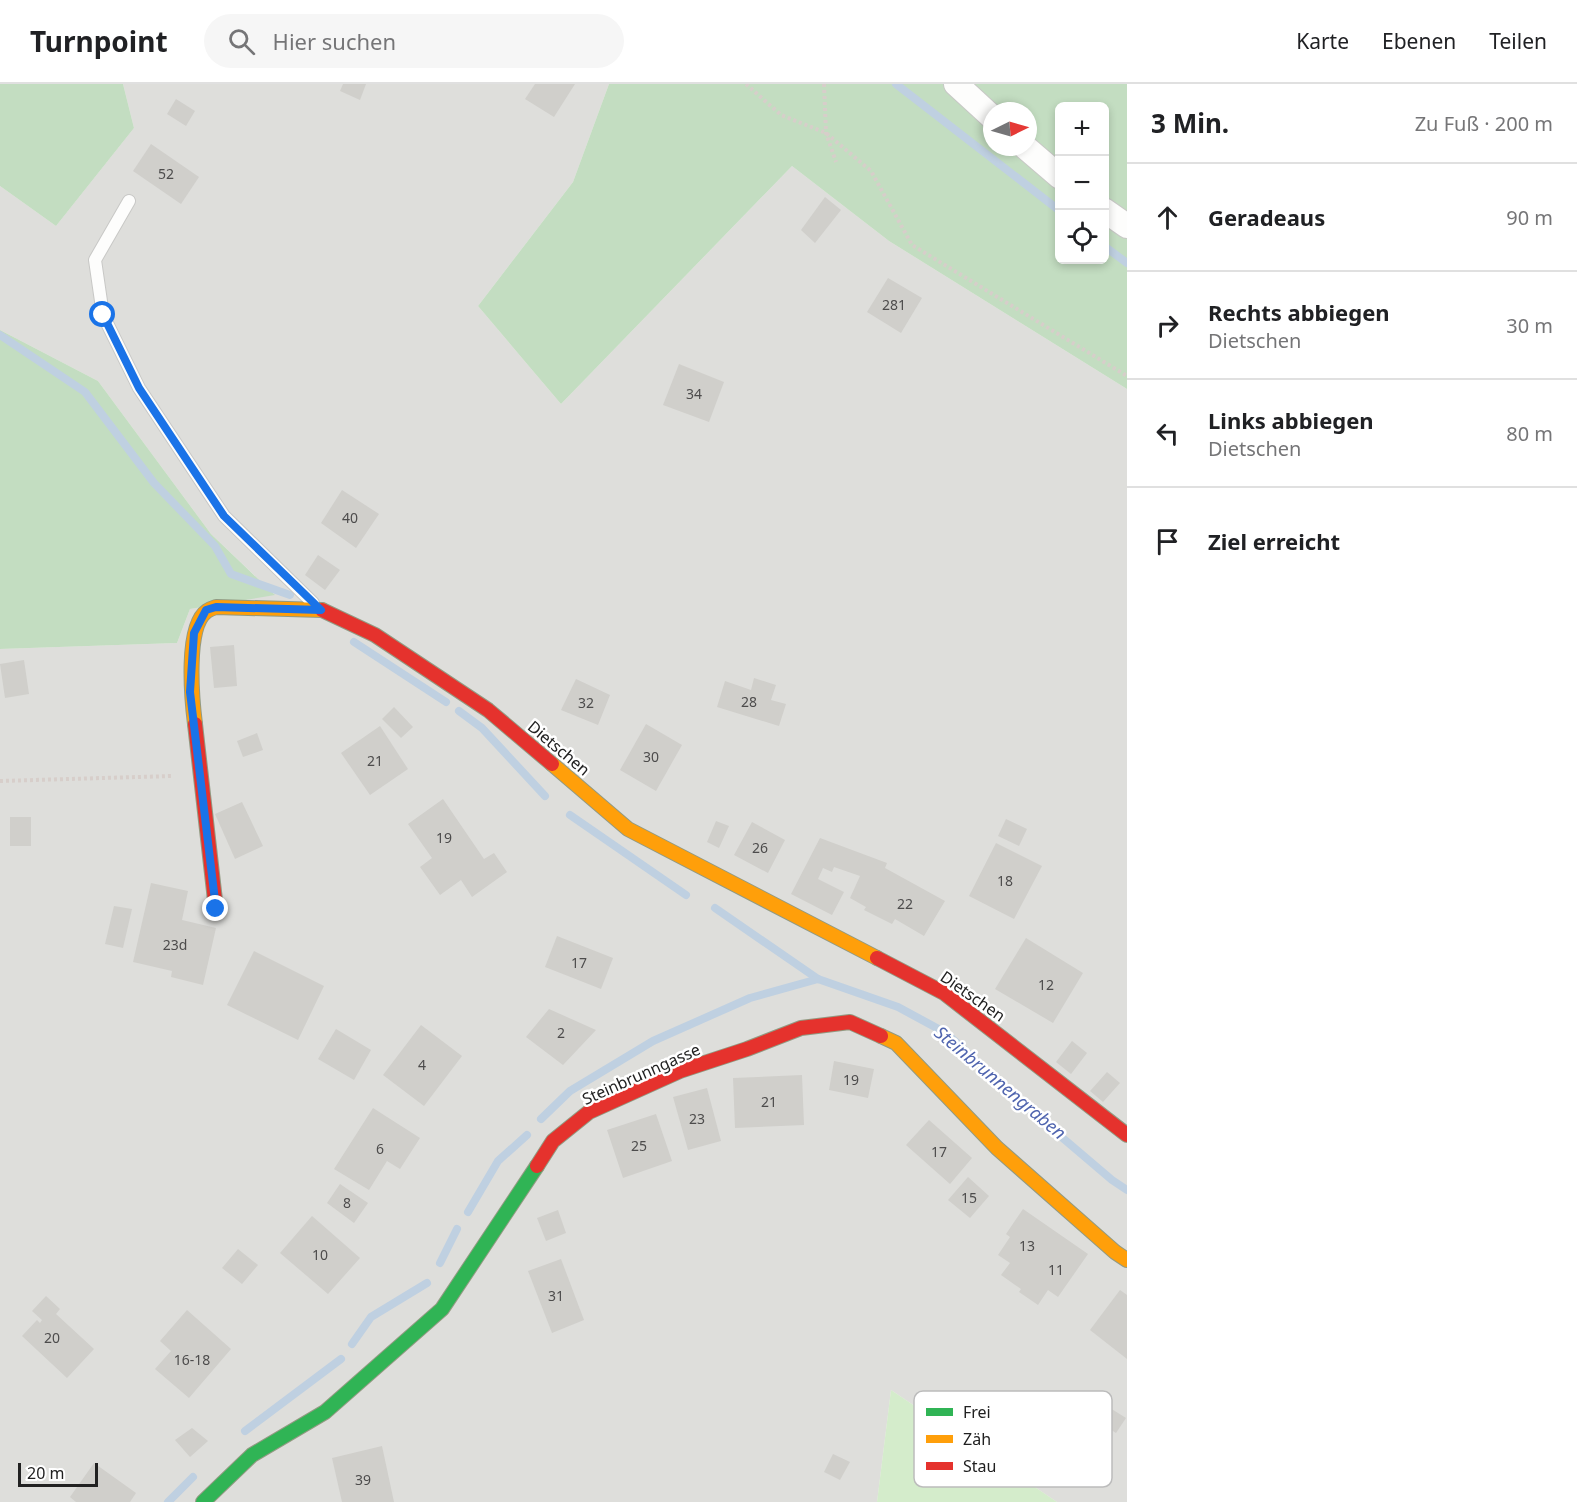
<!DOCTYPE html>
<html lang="de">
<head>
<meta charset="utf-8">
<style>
	:root { --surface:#fff; --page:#f6f6f6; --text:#202124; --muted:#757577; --line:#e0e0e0 }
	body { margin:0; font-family:"Noto Sans",sans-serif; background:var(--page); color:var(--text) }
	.controls { position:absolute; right:18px; top:18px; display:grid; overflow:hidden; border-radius:9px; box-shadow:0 3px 9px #0003 }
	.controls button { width:54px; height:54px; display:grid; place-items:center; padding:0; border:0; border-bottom:2px solid var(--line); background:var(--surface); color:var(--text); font:30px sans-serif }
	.compass { position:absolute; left:983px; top:18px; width:54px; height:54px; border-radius:50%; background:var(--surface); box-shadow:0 3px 9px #0003; rotate:85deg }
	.scale { position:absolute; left:18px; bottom:15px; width:80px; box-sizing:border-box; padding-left:6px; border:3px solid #212121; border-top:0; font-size:16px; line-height:21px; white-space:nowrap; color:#212121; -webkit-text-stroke:4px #fff; paint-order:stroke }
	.stop { position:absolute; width:18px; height:18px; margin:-14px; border:4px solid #1a73e8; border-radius:50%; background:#fff }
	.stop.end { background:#1a73e8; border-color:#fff; box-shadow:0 2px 6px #0008 }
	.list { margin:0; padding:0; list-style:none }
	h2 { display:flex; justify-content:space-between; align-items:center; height:78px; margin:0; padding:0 24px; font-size:26px }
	h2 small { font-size:20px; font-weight:400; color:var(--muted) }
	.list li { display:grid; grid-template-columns:39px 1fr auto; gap:18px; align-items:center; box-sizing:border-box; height:108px; padding:0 24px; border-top:2px solid var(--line) }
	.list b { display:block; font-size:22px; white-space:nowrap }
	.list p { margin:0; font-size:20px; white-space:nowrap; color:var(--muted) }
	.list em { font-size:20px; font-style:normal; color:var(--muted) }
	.icon { flex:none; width:33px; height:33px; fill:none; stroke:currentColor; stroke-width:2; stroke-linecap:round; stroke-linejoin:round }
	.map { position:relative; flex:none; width:1127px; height:1418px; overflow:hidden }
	header { display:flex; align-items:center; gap:36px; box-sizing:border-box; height:84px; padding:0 30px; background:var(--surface); border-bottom:2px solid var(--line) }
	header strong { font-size:28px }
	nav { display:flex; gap:33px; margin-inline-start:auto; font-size:21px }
	.search { width:420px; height:54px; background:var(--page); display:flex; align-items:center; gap:15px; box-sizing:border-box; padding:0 21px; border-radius:33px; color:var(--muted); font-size:22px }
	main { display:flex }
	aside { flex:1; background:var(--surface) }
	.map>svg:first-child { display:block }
</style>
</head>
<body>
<header>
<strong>Turnpoint</strong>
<div class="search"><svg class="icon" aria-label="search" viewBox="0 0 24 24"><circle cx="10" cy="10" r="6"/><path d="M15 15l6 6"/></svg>Hier suchen</div>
<nav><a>Karte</a><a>Ebenen</a><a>Teilen</a></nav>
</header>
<main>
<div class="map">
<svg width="1127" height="1418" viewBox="0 0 1127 1418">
	<rect width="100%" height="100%" fill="#efefea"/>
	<path fill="#dededb" d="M123 0H609L573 98 478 222 561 320 792 82 889 157 1127 305V1418H1057L891 1306 877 1418H0V565L177 559 190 525 274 510 211 450 98 297 0 246V102L56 142 134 44Z"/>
	<path fill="#d4eccb" d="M891 1306 1057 1418H877Z"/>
	<g fill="#c3ddc1" fill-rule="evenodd">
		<path d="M0 0H123L134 44 56 142 0 102Z"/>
		<path d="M609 0H1127V305L889 157 792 82 561 320 478 222 573 98ZM1060 22H1104V176H1060ZM992 27H1028V63H992Z"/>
		<path d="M0 246 98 297 211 450 275 511 190 525 177 559 0 565Z"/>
	</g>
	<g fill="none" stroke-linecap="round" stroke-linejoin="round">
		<g stroke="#bfd0e1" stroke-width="8">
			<path d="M896 0 1060 127"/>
			<path d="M1104 162 1127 179"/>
			<path d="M0 251 85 308 154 399 215 462 231 490 290 511"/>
			<path d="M354 558 446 618"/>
			<path d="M459 627 482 644 545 712"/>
			<path d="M570 731 686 811"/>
			<path d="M715 824 818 895"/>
			<path d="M541 1035 570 1007 653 957 750 914 818 895 898 923 946 949 1018 1016 1112 1096 1127 1106"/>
			<path d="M468 1128 498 1077 527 1051"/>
			<path d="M440 1179 457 1145"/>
			<path d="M352 1260 371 1233 427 1199"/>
			<path d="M245 1347 341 1275"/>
			<path d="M168 1418 193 1393"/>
		</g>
	</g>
	<g fill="#d0cfcb">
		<path d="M343 0H366L360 16 340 7Z"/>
		<path d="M535 0H575L554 33 525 15Z"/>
		<path d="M176 15 195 27 186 42 167 30Z"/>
		<path d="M151 60 199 93 181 120 133 87Z"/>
		<path d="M825 113 841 126 815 159 801 146Z"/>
		<path d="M888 194 922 214 901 249 867 228Z"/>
		<path d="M679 280 724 298 709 338 663 321Z"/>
		<path d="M342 406 379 430 356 464 321 439Z"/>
		<path d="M318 471 340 486 325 506 305 491Z"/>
		<path d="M234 561 237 602 214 604 210 563Z"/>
		<path d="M24 576 29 610 5 614 0 580Z"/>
		<path d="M754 594 776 601 771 616 786 620 779 642 717 623 725 597 751 606Z"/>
		<path d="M576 595 610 611 598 641 561 626Z"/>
		<path d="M394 623 413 643 401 654 382 635Z"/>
		<path d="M646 640 682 661 656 707 620 686Z"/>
		<path d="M380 642 408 685 370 711 341 669Z"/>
		<path d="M257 649 263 666 243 673 237 657Z"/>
		<path d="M443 715 484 775 494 769 507 788 472 813 461 796 440 811 420 783 432 774 408 740Z"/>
		<path d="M242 718 263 762 235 775 215 730Z"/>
		<rect x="10" y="733" width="21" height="29"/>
		<path d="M1006 735 1027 745 1019 762 998 752Z"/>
		<path d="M716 737 729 742 719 764 707 758Z"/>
		<path d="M752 738 785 756 768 789 734 771Z"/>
		<path d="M820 754 887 779 885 784 945 817 924 852 895 835 892 840 864 826 866 823 850 814 860 792 834 783 832 788 823 784 818 795 844 808 832 831 791 810Z"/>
		<path d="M996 759 1042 782 1014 835 969 812Z"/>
		<path d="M151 799 188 807 182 836 216 844 203 901 171 893 172 887 133 878Z"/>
		<path d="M114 822 132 825 123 864 105 860Z"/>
		<path d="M557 852 613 874 601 905 545 883Z"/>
		<path d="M1026 854 1083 889 1053 939 995 905Z"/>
		<path d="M254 867 324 902 298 956 227 921Z"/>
		<path d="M549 925 596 946 563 981 526 953Z"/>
		<path d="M421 941 462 972 424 1022 383 991Z"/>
		<path d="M336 945 371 966 354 996 318 975Z"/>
		<path d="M1072 957 1087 969 1071 990 1056 978Z"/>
		<path d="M834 977 874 985 868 1014 829 1006Z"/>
		<path d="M1107 988 1120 999 1103 1018 1090 1007Z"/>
		<path d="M802 991 804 1041 735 1044 733 994Z"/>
		<path d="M707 1004 721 1057 688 1066 673 1013Z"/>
		<path d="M373 1024 420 1054 400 1085 387 1077 369 1106 334 1085Z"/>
		<path d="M656 1030 672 1077 623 1094 607 1046Z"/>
		<path d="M929 1036 972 1074 950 1100 906 1061Z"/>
		<path d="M968 1093 989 1112 970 1134 948 1116Z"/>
		<path d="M340 1100 368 1119 354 1139 327 1119Z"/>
		<path d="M1023 1125 1088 1170 1058 1213 1048 1206 1038 1221 1019 1208 1021 1205 1001 1191 1010 1179 998 1171 1010 1153 1006 1150Z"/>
		<path d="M558 1126 566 1149 546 1157 537 1134Z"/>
		<path d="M312 1132 360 1174 328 1210 280 1169Z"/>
		<path d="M238 1165 258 1181 242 1200 222 1184Z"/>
		<path d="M561 1175 584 1236 552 1249 528 1187Z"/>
		<path d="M1120 1206 1127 1211V1275L1090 1246Z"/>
		<path d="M46 1212 60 1225 56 1230 94 1265 67 1294 22 1252 37 1236 40 1239 42 1236 32 1227Z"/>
		<path d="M187 1226 231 1265 189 1314 155 1285 171 1267 160 1257Z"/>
		<path d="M1102 1319 1126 1334 1116 1349 1093 1334Z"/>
		<path d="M192 1344 208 1357 190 1373 175 1356Z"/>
		<path d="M382 1362 394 1418H342L332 1374Z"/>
		<path d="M833 1370 850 1378 840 1396 824 1388Z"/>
		<path d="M94 1379 136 1409 130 1418H76L70 1413Z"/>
	</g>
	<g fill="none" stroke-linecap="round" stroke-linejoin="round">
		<g stroke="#c8c8c6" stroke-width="14">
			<path id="lane" d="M129 117 95 176 103 231 139 304 224 432 313 519"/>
		</g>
		<g stroke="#c8c8c6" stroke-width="26">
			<g id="street">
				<path d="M956 0 992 33"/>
				<path d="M1025 63 1060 93"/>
				<path d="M1104 126 1127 142"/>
			</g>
		</g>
		<g stroke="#929a82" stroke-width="16">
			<path id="fast" d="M203 1418 252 1371 325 1328 442 1225 537 1082"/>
		</g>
		<g stroke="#929a82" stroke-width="16">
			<g id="slow">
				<path d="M195 640C192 616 185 542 207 527 210 525 213 524 216 523L322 526"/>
				<path d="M552 680 628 745 877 874"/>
				<path d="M881 952 896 959 997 1064 1115 1168 1127 1176"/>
			</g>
		</g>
		<g stroke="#929a82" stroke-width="16">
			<g id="jam">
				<path d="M322 526 375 551 488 626 552 680"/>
				<path d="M195 640 216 825"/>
				<path d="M877 874 944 909 1127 1051"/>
				<path d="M537 1082 553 1057 589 1028 680 987 747 965 801 944 850 938 881 952"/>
			</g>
		</g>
		<g stroke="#d7ceca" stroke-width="4" stroke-dasharray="3 3" stroke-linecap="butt">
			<path d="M746 0 781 31 826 49 871 87 912 161 1127 292"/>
			<path d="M824 0 826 49 836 78"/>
			<path d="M0 697 172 692"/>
		</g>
		<use href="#lane" stroke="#fdfdfc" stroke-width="12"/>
		<use href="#street" stroke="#fdfdfc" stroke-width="24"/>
		<use href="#fast" stroke="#30b455" stroke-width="14"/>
		<use href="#slow" stroke="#ff9f0a" stroke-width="14"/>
		<use href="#jam" stroke="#e5322d" stroke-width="14"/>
	</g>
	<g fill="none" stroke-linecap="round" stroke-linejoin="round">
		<path stroke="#1a73e8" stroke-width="8" d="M103 231 139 304 224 432 321 526 216 523 206 526 194 549 190 608 216 825"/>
	</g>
	<g text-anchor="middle" stroke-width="5" stroke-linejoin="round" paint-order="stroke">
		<g font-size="14" fill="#4d4c4c">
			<text x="166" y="95">52</text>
			<text x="894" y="226">281</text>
			<text x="694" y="315">34</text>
			<text x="350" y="439">40</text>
			<text x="749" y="623">28</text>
			<text x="586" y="624">32</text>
			<text x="651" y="678">30</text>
			<text x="375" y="682">21</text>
			<text x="444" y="759">19</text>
			<text x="760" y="769">26</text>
			<text x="1005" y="802">18</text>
			<text x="905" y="825">22</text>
			<text x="175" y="866">23d</text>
			<text x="579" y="884">17</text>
			<text x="1046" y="906">12</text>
			<text x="561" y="954">2</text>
			<text x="422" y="986">4</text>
			<text x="851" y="1001">19</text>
			<text x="769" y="1023">21</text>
			<text x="697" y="1040">23</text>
			<text x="639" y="1067">25</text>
			<text x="380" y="1070">6</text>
			<text x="939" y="1073">17</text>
			<text x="969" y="1119">15</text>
			<text x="347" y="1124">8</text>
			<text x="1027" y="1167">13</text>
			<text x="320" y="1176">10</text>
			<text x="1056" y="1191">11</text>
			<text x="556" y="1217">31</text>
			<text x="52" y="1259">20</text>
			<text x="192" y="1281">16-18</text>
			<text x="363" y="1401">39</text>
		</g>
		<g font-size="16" fill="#212121" stroke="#fff">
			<text transform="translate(559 664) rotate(40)" y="6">Dietschen</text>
			<text transform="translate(973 912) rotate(35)" y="6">Dietschen</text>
			<text transform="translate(641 990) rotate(-24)" y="6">Steinbrunngasse</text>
		</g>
		<g font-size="18" font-style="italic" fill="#5065af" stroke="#fff">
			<text transform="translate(1000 999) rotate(40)" y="6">Steinbrunnengraben</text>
		</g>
	</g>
	<rect x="914" y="1307" width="198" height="96" rx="9" fill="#fff" stroke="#bcbcbc" stroke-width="1.5"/>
	<rect x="926" y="1324" width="27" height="8" fill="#30b455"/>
	<rect x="926" y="1351" width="27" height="8" fill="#ff9f0a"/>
	<rect x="926" y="1378" width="27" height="8" fill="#e5322d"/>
	<g font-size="16" fill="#212121">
		<text x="963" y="1334">Frei</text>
		<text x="963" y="1361">Zäh</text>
		<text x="963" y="1388">Stau</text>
	</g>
</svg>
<div class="controls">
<button>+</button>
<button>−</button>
<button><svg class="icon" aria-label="locate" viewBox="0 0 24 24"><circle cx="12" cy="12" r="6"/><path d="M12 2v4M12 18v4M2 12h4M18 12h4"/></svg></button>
</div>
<svg class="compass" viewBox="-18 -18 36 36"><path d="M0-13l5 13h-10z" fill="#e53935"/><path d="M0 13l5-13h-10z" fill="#757577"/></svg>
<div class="scale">20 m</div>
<div class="stop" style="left:103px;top:231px"></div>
<div class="stop end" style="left:216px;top:825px"></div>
</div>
<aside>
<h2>3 Min.<small>Zu Fuß · 200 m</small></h2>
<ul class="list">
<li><svg class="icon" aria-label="ahead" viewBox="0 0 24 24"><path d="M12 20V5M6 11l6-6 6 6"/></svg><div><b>Geradeaus</b></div><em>90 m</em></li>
<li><svg class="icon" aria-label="right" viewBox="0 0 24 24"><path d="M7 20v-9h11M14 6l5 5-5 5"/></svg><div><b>Rechts abbiegen</b><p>Dietschen</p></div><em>30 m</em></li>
<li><svg class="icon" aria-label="left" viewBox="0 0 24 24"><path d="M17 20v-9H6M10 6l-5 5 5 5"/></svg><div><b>Links abbiegen</b><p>Dietschen</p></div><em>80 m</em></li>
<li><svg class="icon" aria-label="arrive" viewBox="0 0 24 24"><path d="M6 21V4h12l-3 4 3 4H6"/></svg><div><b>Ziel erreicht</b></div></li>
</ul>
</aside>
</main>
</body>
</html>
